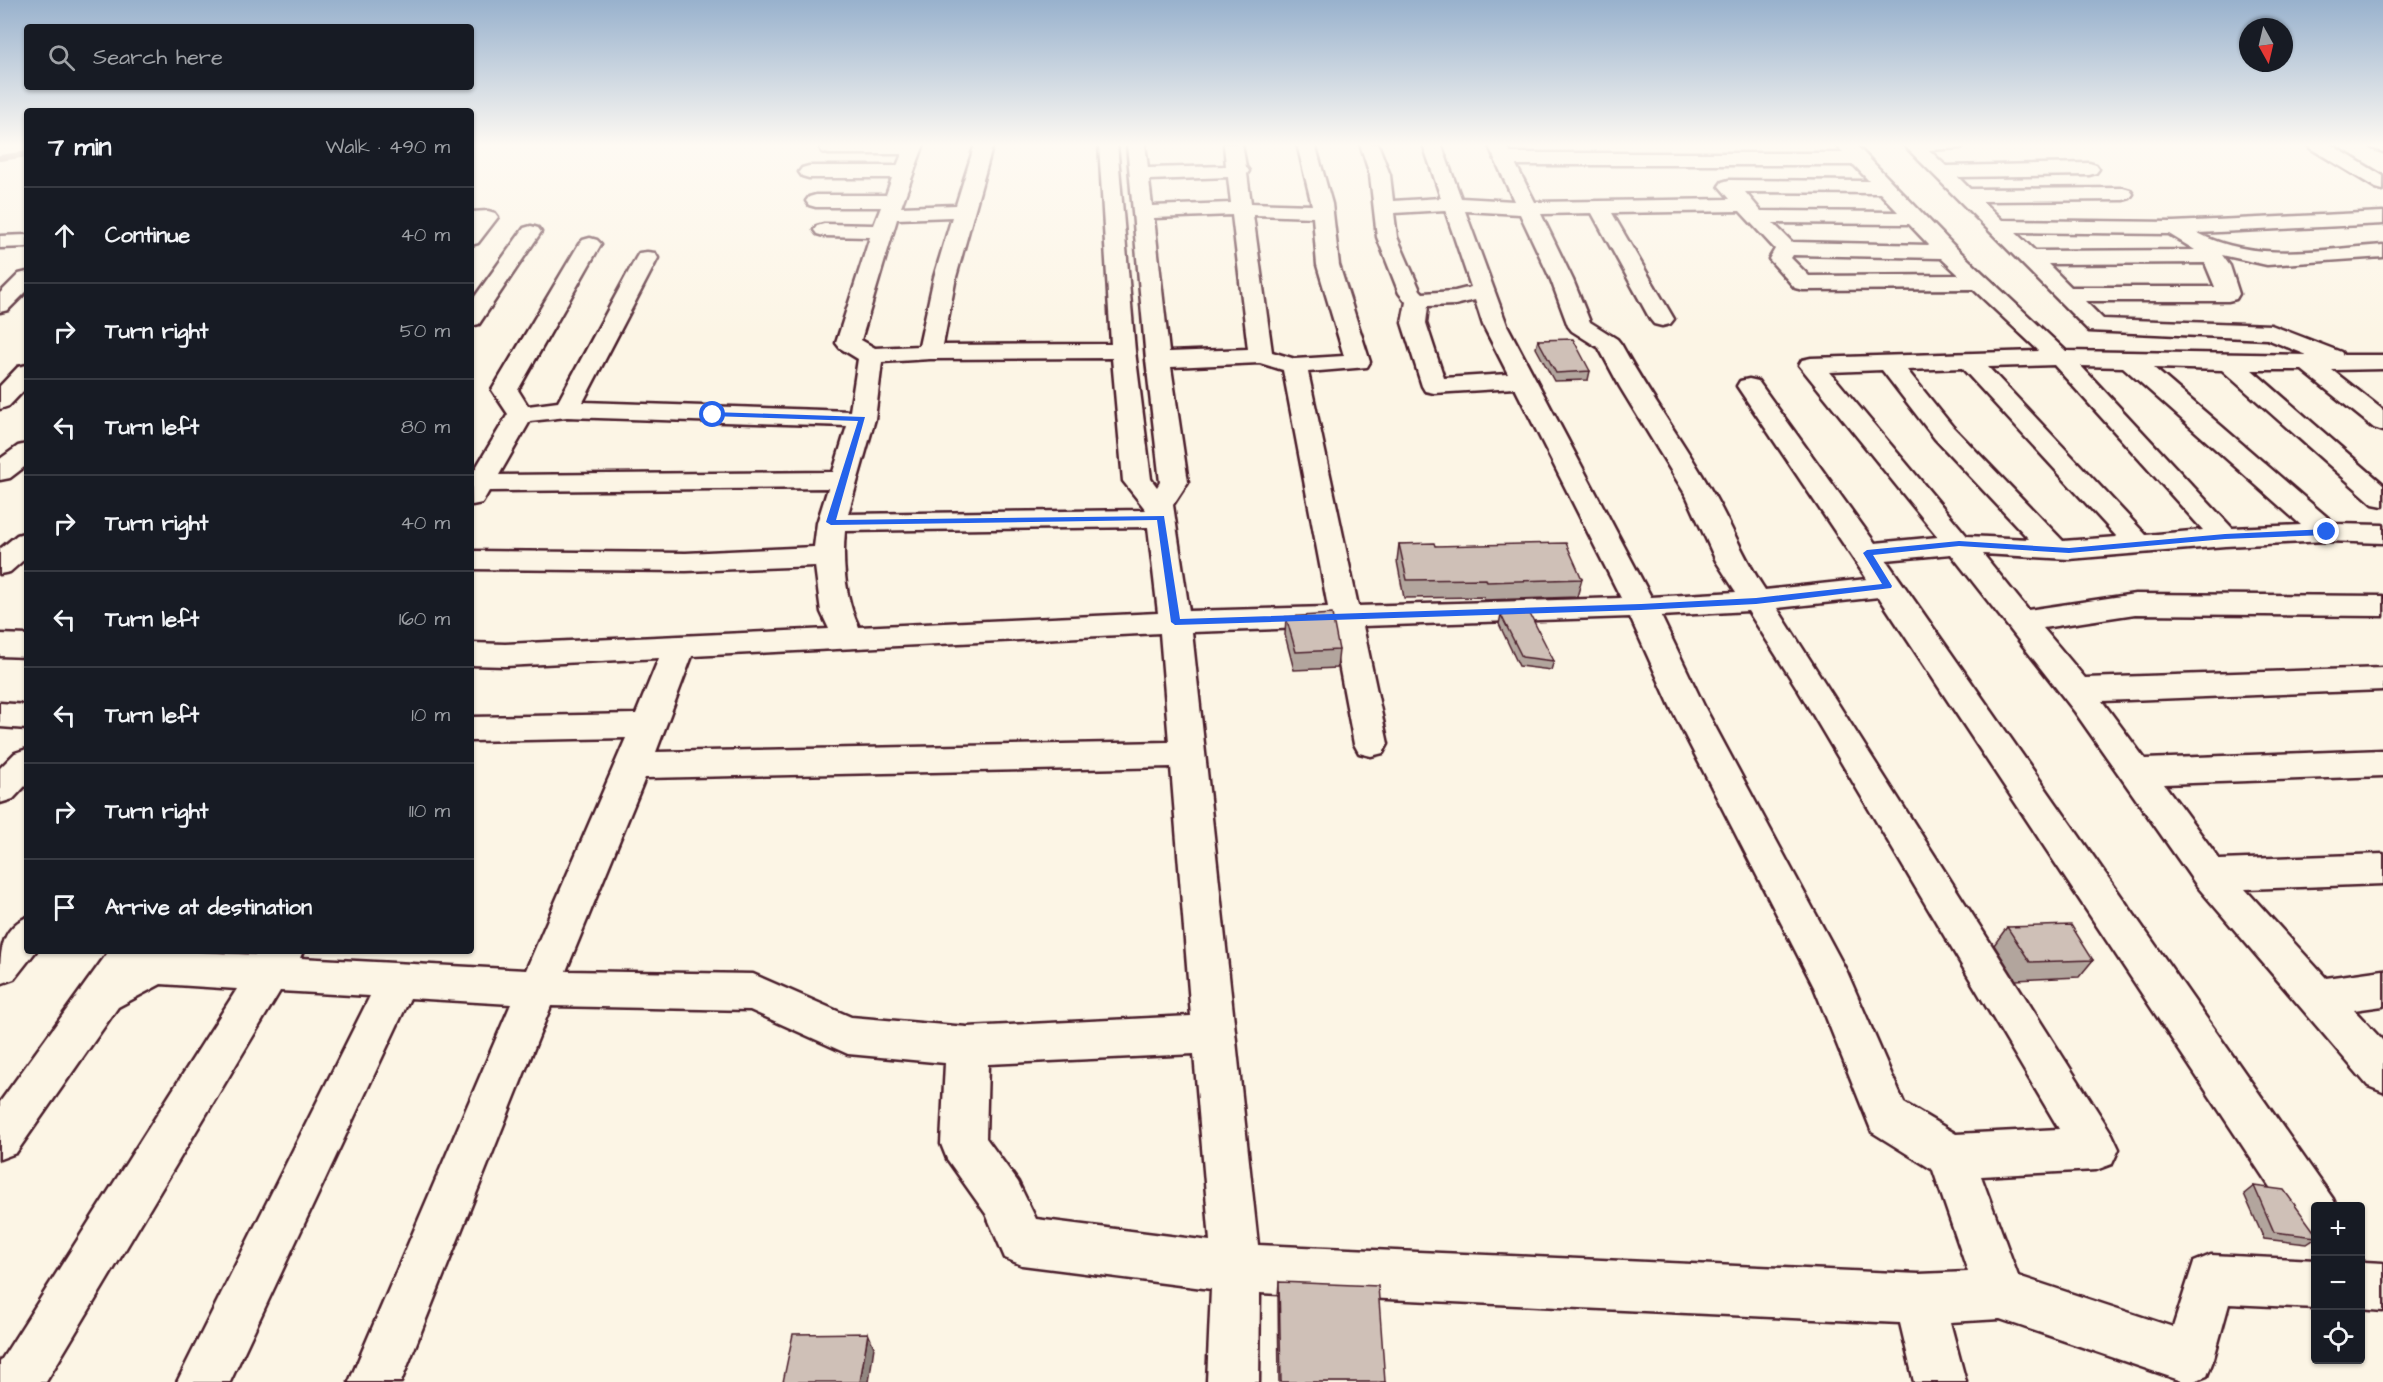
<!DOCTYPE html>
<html lang="en">
<head>
<meta charset="utf-8">
<style>
	:root { --surface:#171b24; --page:#20242c; --text:#f1f3f6; --muted:#9ea1a6; --line:#363941 }
	body { margin:0; font-family:"Architects Daughter",sans-serif; background:var(--page); color:var(--text) }
	.controls { position:absolute; right:18px; bottom:18px; display:grid; overflow:hidden; border-radius:6px; box-shadow:0 2px 4px #0004 }
	.controls button { width:54px; height:54px; display:grid; place-items:center; padding:0; border:0; border-bottom:2px solid var(--line); background:var(--surface); color:var(--text); font:30px sans-serif }
	.compass { position:absolute; left:2239px; top:18px; width:54px; height:54px; border-radius:50%; background:var(--surface); box-shadow:0 2px 4px #0004; rotate:172deg }
	.stop { position:absolute; width:18px; height:18px; margin:-14px; border:4px solid #2563eb; border-radius:50%; background:#fff }
	.stop.end { background:#2563eb; border-color:#fff; box-shadow:0 2px 6px #0008 }
	.list { margin:0; padding:0; list-style:none }
	h2 { display:flex; justify-content:space-between; align-items:center; height:78px; margin:0; padding:0 24px; font-size:26px }
	h2 small { font-size:20px; font-weight:400; color:var(--muted) }
	.list li { display:grid; grid-template-columns:39px 1fr auto; gap:18px; align-items:center; box-sizing:border-box; height:96px; padding:0 24px; border-top:2px solid var(--line) }
	.list b { display:block; font-size:22px; white-space:nowrap }
	.list em { font-size:20px; font-style:normal; color:var(--muted) }
	.icon { flex:none; width:33px; height:33px; fill:none; stroke:currentColor; stroke-width:2; stroke-linecap:round; stroke-linejoin:round }
	.map { position:relative; flex:none; width:2383px; height:1382px; overflow:hidden }
	.search { position:absolute; background:var(--surface); box-shadow:0 2px 4px #0004; left:24px; top:24px; width:450px; height:66px; display:flex; align-items:center; gap:15px; box-sizing:border-box; padding:0 21px; border-radius:6px; color:var(--muted); font-size:22px }
	.panel { position:absolute; background:var(--surface); box-shadow:0 2px 4px #0004; left:24px; top:108px; width:450px; height:846px; border-radius:6px }
	.map>svg:first-child { display:block }
</style>
</head>
<body>
<div class="map">
<svg width="2383" height="1382" viewBox="0 0 2383 1382">
	<rect width="100%" height="100%" fill="#fcf5e5"/>
	<filter id="ink" filterUnits="userSpaceOnUse"><feTurbulence type="fractalNoise" baseFrequency=".0167" numOctaves="2"/><feDisplacementMap in="SourceGraphic" scale="12" xChannelSelector="R" yChannelSelector="G"/><feConvolveMatrix kernelMatrix="1 2 1 2 8 2 1 2 1" color-interpolation-filters="sRGB"/></filter>
	<g filter="url(#ink)">
		<g fill="none" stroke-linecap="round" stroke-linejoin="round">
			<path stroke="#917474" stroke-width="6" d="M0 158 27 154"/>
			<g stroke="#4a1f2b" stroke-width="5">
				<g id="minor">
					<path d="M824 144H924L901 207 956 205 975 144H993L956 277 943 345 1111 344 1099 144H1117L1135 351 1151 479 1157 487 1160 482 1146 360 1127 144H1145L1148 168 1226 166 1224 144H1242L1246 167 1249 171 1247 174 1251 203 1312 205 1297 144H1315L1332 204 1339 265 1370 362 1367 367 1308 372 1358 606 1621 598 1515 388 1434 393 1425 391 1422 386 1402 323 1406 302 1399 293 1377 237 1370 175 1360 144H1378L1390 175 1393 201 1441 198 1423 144H1441L1461 198 1514 201 1488 144H1506L1511 153H1843L1836 144H1855L1955 247 2066 351 2307 355 2267 339 2089 331 1903 144H1963L1961 148 1929 150 1946 166 2089 163 2096 165 2099 169 2096 173 2089 175 1958 177 1970 189 2123 188 2130 190 2133 194 2130 198 2123 200 1982 201 2002 220 2173 222 2383 212V224L2198 233C2253 263 2323 249 2383 245V257L2267 265 2222 255 2230 266 2239 294 2236 299 2228 301H2085L2103 319 2271 325 2341 352 2343 355H2383V369L2332 370 2383 410V431L2374 428 2302 370H2252L2383 484V506L2373 504 2222 370 2154 368 2335 524 2383 525V543L2327 541 2225 546 2069 559 1983 554 2028 610 2135 594 2383 596V616L2135 614 2043 628 2085 678 2383 668V690L2102 701 2145 759 2383 750V776L2164 784 2220 860 2383 854V884L2245 889 2326 978 2383 970V1006L2354 1010 2383 1041V1092L2368 1086 2197 886 2075 712 1951 554 1886 560 2333 1199 2336 1206H2316V1238L2299 1231 1879 597 1777 608 2112 1134 2119 1149 2112 1164 2096 1170 1981 1176 2018 1276 2173 1327 2194 1262 2211 1255 2316 1260V1308L2229 1304 2214 1358 2207 1376 2192 1382H2185L2000 1319 1950 1322 1966 1382H1914L1900 1323 1260 1293 1259 1382H1207L1211 1289 1022 1265 1005 1258 986 1214 947 1159 941 1144 945 1063 848 1054 750 1010 551 1006 401 1382H349L511 1004 410 998 230 1382H177L370 996 280 991 46 1382H0V1362L237 989 161 984 118 1007 16 1153 0 1159V1102L109 951H177L259 955 261 951H303L300 958 526 970 626 738 471 741V717L636 714 659 658 505 666 471 665V643L505 644 829 629 821 612 815 566 686 571 471 569V551L686 553 814 547 817 523 828 488 489 491 482 503 472 505 471 476 508 414 492 390 579 244 583 240 590 238 597 240 601 244 518 390 528 406 558 402 636 258 639 253 647 252 655 253 658 258 583 402 850 411 858 359 840 348 836 343 870 237 824 236 817 234 814 230 817 226 824 224 874 225 881 207H816L809 205 806 201 809 197 816 195H886L892 178H809L802 176 799 172 802 168 809 166H897L902 154H829L822 152 820 148ZM1516 165H1854L1869 181 1729 180 1722 182 1719 186 1730 199 1535 202ZM1228 177 1231 203 1152 206 1149 180ZM1745 192 1880 193 1898 212 1761 211ZM1445 210 1471 287 1455 291 1423 293 1420 290 1397 237 1394 213ZM1465 211 1520 214 1551 280 1568 326 1572 331 1599 348 1620 387 1687 497 1716 561 1736 592 1651 597 1507 325ZM1740 211 1775 249 1769 259 1795 288 1803 290 1973 289 2039 351 1811 358 1802 360 1799 365 1938 537 1875 543 1758 381 1749 379 1740 381 1737 386 1867 579 1765 590C1745 560 1733 529 1715 497 1686 445 1650 397 1621 344L1617 339 1590 322 1573 280 1541 214 1592 213 1650 319 1654 324 1662 326 1670 324 1674 319 1612 213ZM1232 215 1248 349 1169 352 1154 218ZM1253 215 1313 217 1317 265 1344 356 1295 359 1272 352ZM952 217 934 277 919 346 875 348 861 340 897 219ZM1773 223 1909 224 1929 245 1792 242ZM2015 232 2169 234 2195 250 2035 251ZM1793 255 1941 258 1959 275 1809 276 1791 258ZM2205 263 2215 287H2071L2048 264ZM1475 300 1483 325 1508 374 1444 378 1426 323 1428 306 1455 305ZM1112 358 1123 481 1146 510 848 514 875 419 882 362 930 359ZM1260 363 1283 370 1328 607 1189 611 1173 505 1188 482 1171 367ZM2054 365 2203 530 2146 535 1988 367ZM2081 366 2123 367 2301 525 2232 528ZM1962 368 2117 537 2063 541 1953 427 1907 370ZM1882 370 1935 439 2029 539 1967 536 1830 372ZM567 417 847 426 833 472 499 475 530 421ZM1148 527 1158 613 859 627C845 599 842 563 845 531ZM1748 611 1797 688 2059 1129 1956 1134 1904 1103 1847 972 1705 708 1661 616ZM1630 617 1671 708 1814 987 1872 1132 1933 1170 1968 1272 1919 1274 1258 1245 1192 632 1332 627 1354 744 1359 753 1371 756 1383 753 1388 744 1363 626ZM1160 633 1169 742 656 752 692 656ZM1171 767 1191 1016 967 1027 851 1017 753 974 566 971 645 778ZM1194 1054 1210 1241 1036 1219 1018 1182 986 1138 988 1064Z"/>
					<path d="M2308 144H2330L2383 176V190L2376 188 2310 148Z"/>
					<path d="M2370 144H2383V152L2372 148Z"/>
					<path d="M488 211 495 213 498 217 478 243 471 245V212Z"/>
					<path d="M531 226 538 228 541 232 479 324 471 326V302L524 228Z"/>
					<path d="M27 235V247L0 248V236Z"/>
					<path d="M27 272V291L8 310 0 312V293L19 274Z"/>
					<path d="M27 365V387L9 406 0 409V386L18 367Z"/>
					<path d="M27 444V465L10 478 0 480V459L18 446Z"/>
					<path d="M27 532V557L10 572 0 574V549L17 535Z"/>
					<path d="M0 634 27 635V657L0 656Z"/>
					<path d="M0 703 27 705V729L0 727Z"/>
					<path d="M27 749V784L13 799 0 803V768L15 753Z"/>
					<path d="M27 917V951H36L14 979 0 984C0 953 0 929 27 917Z"/>
					<path d="M2364 1262 2383 1263V1311L2360 1309V1263Z"/>
				</g>
			</g>
			<use href="#minor" fill="#fcf5e5" fill-rule="evenodd"/>
		</g>
		<g fill="#b2a59d" stroke="#4a1f2b" stroke-width="1.5">
			<path d="M1538 340 1590 371 1588 380 1554 381 1536 348Z"/>
			<path d="M1399 544 1435 546 1582 579 1577 597 1484 600 1483 597 1404 598 1397 561Z"/>
			<path d="M1501 615 1554 661 1551 670 1519 666 1499 624Z"/>
			<path d="M1286 617 1339 650 1337 668 1294 670 1285 635Z"/>
			<path d="M2007 927 2093 960 2079 977 2016 980 1994 945Z"/>
			<path d="M2254 1186 2316 1234V1238L2307 1244 2264 1239 2244 1194Z"/>
			<path d="M1279 1282 1385 1382H1279L1278 1296Z"/>
		</g>
		<path fill="#918680" stroke="#4a1f2b" stroke-width="1.5" d="M868 1333 874 1347 869 1382H860Z"/>
		<g fill="#cfc0b7" stroke="#4a1f2b" stroke-width="1.5">
			<path d="M1573 339 1590 371 1556 373 1538 340Z"/>
			<path d="M1434 543 1435 546 1566 543 1582 579 1487 582 1486 579 1407 580 1399 544Z"/>
			<path d="M1332 614 1339 650 1296 652 1286 617Z"/>
			<path d="M1530 614 1554 661 1522 657 1501 615Z"/>
			<path d="M2071 925 2093 960 2030 962 2007 927Z"/>
			<path d="M2254 1186 2284 1190 2316 1234V1237L2274 1232Z"/>
			<path d="M1279 1282 1378 1286 1385 1382H1281Z"/>
			<path d="M868 1333 860 1382H783L793 1334Z"/>
		</g>
	</g>
	<linearGradient id="sky" x2="0" y2="1"><stop stop-color="#98b1cd"/><stop offset="0.43" stop-color="#fefaf3"/><stop offset="1" stop-color="#fefaf3" stop-opacity="0"/></linearGradient>
	<rect width="2383" height="337" fill="url(#sky)"/>
	<path fill="#2563eb" d="M713 412 865 417 836 520 1164 516 1180 619 1641 604 1756 598 1882 584 1863 553 1867 550 1959 541 2069 548 2225 534 2327 529 2332 532 2327 535 2225 539 2069 553 1959 546 1873 555 1892 586 1891 588 1756 604 1641 610 1175 625 1171 622 1157 520 831 525 826 522 858 421 711 416V413Z"/>
</svg>
<div class="controls">
<button>+</button>
<button>−</button>
<button><svg class="icon" aria-label="locate" viewBox="0 0 24 24"><circle cx="12" cy="12" r="6"/><path d="M12 2v4M12 18v4M2 12h4M18 12h4"/></svg></button>
</div>
<svg class="compass" viewBox="-18 -18 36 36"><path d="M0-13l5 13h-10z" fill="#e53935"/><path d="M0 13l5-13h-10z" fill="#9ea1a6"/></svg>
<div class="stop" style="left:713px;top:415px"></div>
<div class="stop end" style="left:2327px;top:532px"></div>
<div class="search"><svg class="icon" aria-label="search" viewBox="0 0 24 24"><circle cx="10" cy="10" r="6"/><path d="M15 15l6 6"/></svg>Search here</div>
<section class="panel">
<h2>7 min<small>Walk · 490 m</small></h2>
<ul class="list">
<li><svg class="icon" aria-label="ahead" viewBox="0 0 24 24"><path d="M12 20V5M6 11l6-6 6 6"/></svg><div><b>Continue</b></div><em>40 m</em></li>
<li><svg class="icon" aria-label="right" viewBox="0 0 24 24"><path d="M7 20v-9h11M14 6l5 5-5 5"/></svg><div><b>Turn right</b></div><em>50 m</em></li>
<li><svg class="icon" aria-label="left" viewBox="0 0 24 24"><path d="M17 20v-9H6M10 6l-5 5 5 5"/></svg><div><b>Turn left</b></div><em>80 m</em></li>
<li><svg class="icon" aria-label="right" viewBox="0 0 24 24"><path d="M7 20v-9h11M14 6l5 5-5 5"/></svg><div><b>Turn right</b></div><em>40 m</em></li>
<li><svg class="icon" aria-label="left" viewBox="0 0 24 24"><path d="M17 20v-9H6M10 6l-5 5 5 5"/></svg><div><b>Turn left</b></div><em>160 m</em></li>
<li><svg class="icon" aria-label="left" viewBox="0 0 24 24"><path d="M17 20v-9H6M10 6l-5 5 5 5"/></svg><div><b>Turn left</b></div><em>10 m</em></li>
<li><svg class="icon" aria-label="right" viewBox="0 0 24 24"><path d="M7 20v-9h11M14 6l5 5-5 5"/></svg><div><b>Turn right</b></div><em>110 m</em></li>
<li><svg class="icon" aria-label="arrive" viewBox="0 0 24 24"><path d="M6 21V4h12l-3 4 3 4H6"/></svg><div><b>Arrive at destination</b></div></li>
</ul>
</section>
</div>
</body>
</html>
